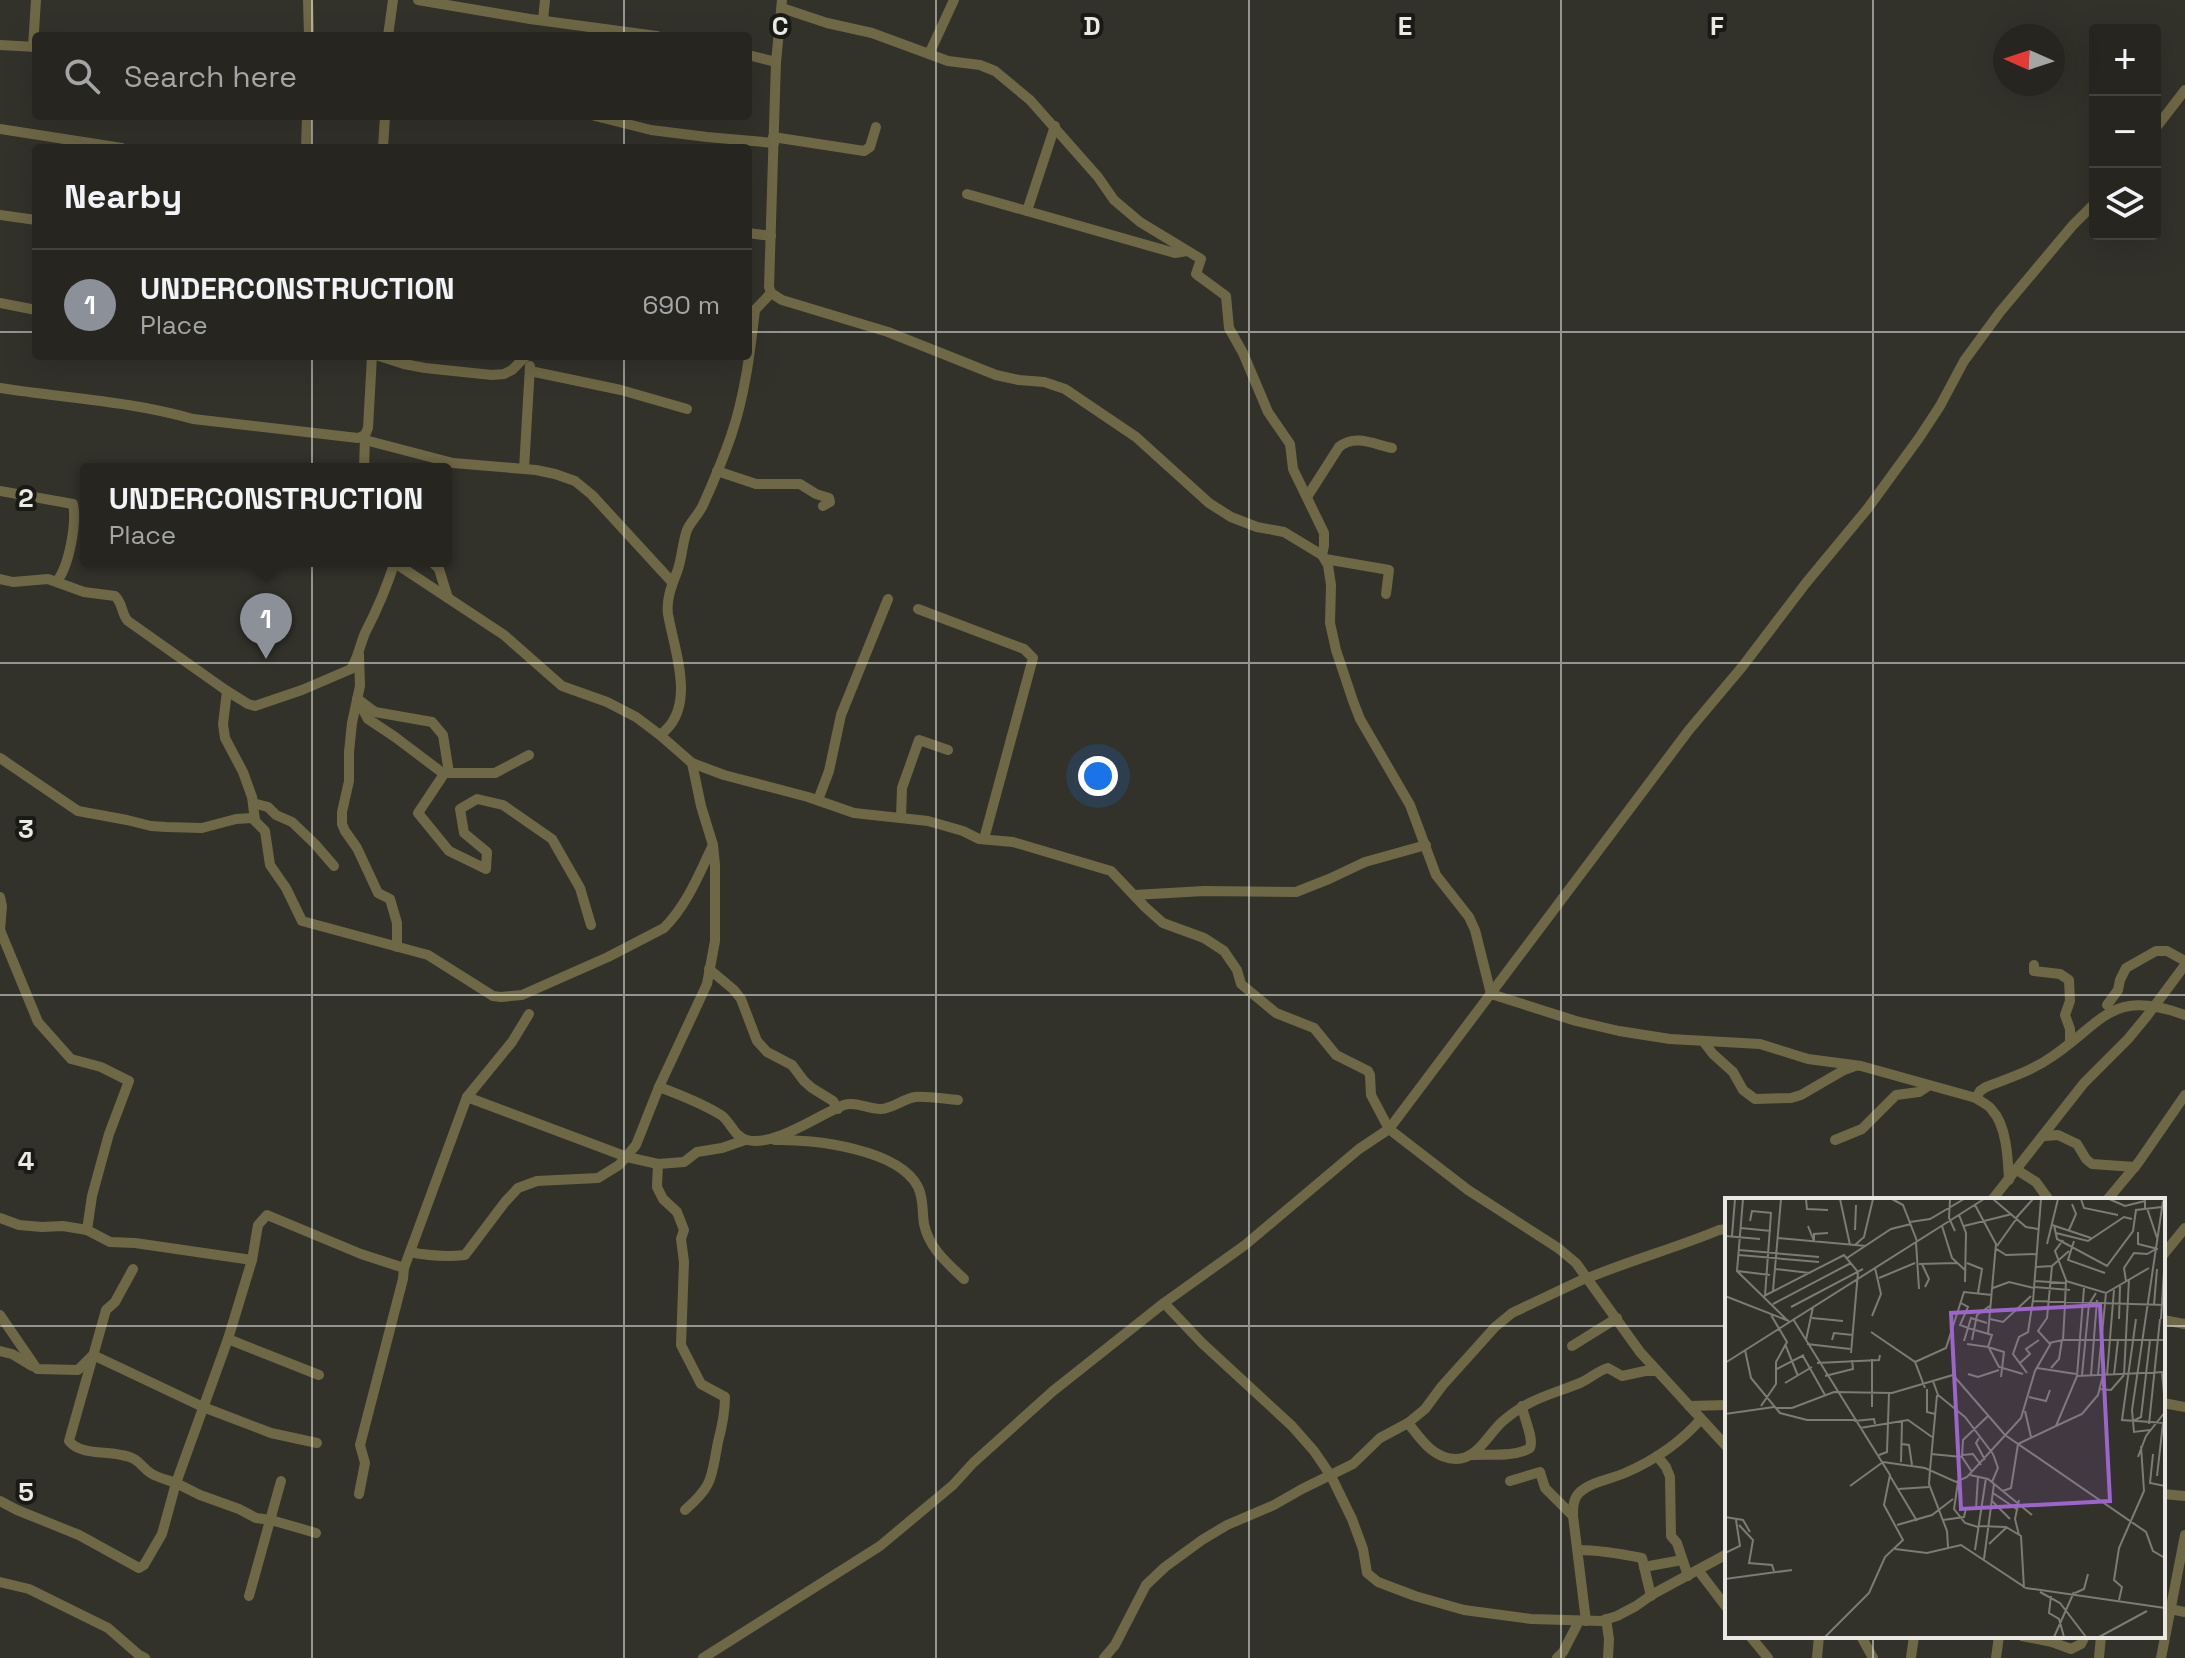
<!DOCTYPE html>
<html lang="en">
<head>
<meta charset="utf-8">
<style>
	:root { --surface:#262520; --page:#2e2d29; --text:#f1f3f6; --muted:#a4a5a5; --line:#42423e; --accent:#8c9099 }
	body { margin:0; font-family:"Space Grotesk",sans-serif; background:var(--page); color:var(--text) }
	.controls { position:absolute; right:24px; top:24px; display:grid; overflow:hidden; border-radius:8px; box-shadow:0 8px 32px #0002 }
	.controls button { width:72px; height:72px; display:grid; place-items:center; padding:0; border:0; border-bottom:2px solid var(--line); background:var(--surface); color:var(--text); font:40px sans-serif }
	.compass { position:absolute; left:1993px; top:24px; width:72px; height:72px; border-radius:50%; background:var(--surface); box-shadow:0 8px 32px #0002; rotate:273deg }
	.you { position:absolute; left:1098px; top:776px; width:28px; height:28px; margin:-20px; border:6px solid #fff; border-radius:50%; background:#1a73e8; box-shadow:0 0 0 12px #1a73e833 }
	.badge { display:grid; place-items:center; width:52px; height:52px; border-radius:50%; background:var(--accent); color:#fff; font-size:26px; font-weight:700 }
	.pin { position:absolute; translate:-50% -66px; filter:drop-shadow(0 2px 4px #0008) }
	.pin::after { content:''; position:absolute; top:42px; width:28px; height:24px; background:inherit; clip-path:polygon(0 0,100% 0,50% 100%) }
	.popup { position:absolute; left:80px; top:463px; width:372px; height:104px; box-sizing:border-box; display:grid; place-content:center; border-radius:8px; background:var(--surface); filter:drop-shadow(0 2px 6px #0005); font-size:26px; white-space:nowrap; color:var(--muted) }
	.popup b { font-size:30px; color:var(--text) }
	.popup::after { content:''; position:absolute; left:50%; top:100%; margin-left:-16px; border:16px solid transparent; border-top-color:var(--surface) }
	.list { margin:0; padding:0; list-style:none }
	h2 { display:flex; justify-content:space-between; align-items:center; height:104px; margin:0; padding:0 32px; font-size:34px }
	h2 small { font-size:26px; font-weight:400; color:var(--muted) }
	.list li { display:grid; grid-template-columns:52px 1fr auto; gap:24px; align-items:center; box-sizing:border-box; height:112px; padding:0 32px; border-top:2px solid var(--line) }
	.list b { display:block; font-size:30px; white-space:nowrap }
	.list p { margin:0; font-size:26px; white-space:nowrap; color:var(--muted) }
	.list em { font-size:26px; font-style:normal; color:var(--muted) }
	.icon { flex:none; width:44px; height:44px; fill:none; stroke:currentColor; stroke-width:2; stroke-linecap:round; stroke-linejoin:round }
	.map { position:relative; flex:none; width:2185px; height:1658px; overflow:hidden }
	.search { position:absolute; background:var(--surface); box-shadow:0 8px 32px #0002; left:32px; top:32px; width:720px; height:88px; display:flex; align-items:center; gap:20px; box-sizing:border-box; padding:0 28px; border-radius:8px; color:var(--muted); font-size:30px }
	.panel { position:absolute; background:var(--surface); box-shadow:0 8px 32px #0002; left:32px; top:144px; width:720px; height:216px; border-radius:8px }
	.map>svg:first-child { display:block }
</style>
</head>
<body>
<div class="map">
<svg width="2185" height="1658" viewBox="0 0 2185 1658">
	<rect width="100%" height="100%" fill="#32312a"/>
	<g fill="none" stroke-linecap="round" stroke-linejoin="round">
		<g stroke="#6f6846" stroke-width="10">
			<path d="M308 0 309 36"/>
			<path d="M418 0 530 19 657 36"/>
			<path d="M782 0 776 62 769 287 771 293 782 300 888 332 996 375 1019 380 1044 382 1065 389 1136 437 1209 503 1231 517 1257 527 1284 532 1322 555 1328 565 1331 585 1330 623 1336 650 1353 701 1360 719 1410 805 1436 875 1469 917 1475 930 1491 994 1576 1021 1619 1031 1670 1039 1760 1044 1808 1059 1861 1066 1976 1098C1981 1102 1989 1105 1992 1110 2007 1126 2008 1160 2009 1180"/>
			<path d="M782 8 827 23 872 33 948 61 980 65 995 71 1030 100 1098 177 1114 200 1140 222 1201 259 1196 274 1226 296 1229 328 1243 353 1268 412 1290 444 1293 469 1324 533V546L1322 555"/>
			<path d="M543 20 545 0"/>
			<path d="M388 36 393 0"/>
			<path d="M0 45 36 47"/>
			<path d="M33 47 36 0"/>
			<path d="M929 54 954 0"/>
			<path d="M748 55 776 62"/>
			<path d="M595 116 651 130 707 137 774 143"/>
			<path d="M0 129 122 148"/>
			<path d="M2155 129 2185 90"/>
			<path d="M773 137 864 151 870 147 876 127"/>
			<path d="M306 148 307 116"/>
			<path d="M383 148 385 116"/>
			<path d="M967 194 1175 253 1187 251"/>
			<path d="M1027 211 1055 126"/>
			<path d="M0 215 36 220"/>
			<path d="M748 233 771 236"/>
			<path d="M0 303 36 310"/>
			<path d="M749 312 755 310 771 293"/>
			<path d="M379 356 404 364 425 368 492 375 504 374 512 370 526 356"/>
			<path d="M530 371 621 390 687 409"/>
			<path d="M0 388C64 398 131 401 193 419L358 438 365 435 368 428 372 356"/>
			<path d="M365 440 453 463 536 470 555 474 575 481 592 495 672 582"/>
			<path d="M364 469 365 437"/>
			<path d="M524 469 530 366"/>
			<path d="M717 471 756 484H800L816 494 829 498 830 502 823 506"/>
			<path d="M0 491 73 504C77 523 69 566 57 581"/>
			<path d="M1307 497 1339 447C1355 434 1373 444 1392 448"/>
			<path d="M1325 559 1389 570 1386 594"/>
			<path d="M431 561 439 569 448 598"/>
			<path d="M395 563 504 635 562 686 607 702 636 717 660 735 692 763 724 775 808 797 854 813 928 821 963 831 979 839 1013 842 1111 871 1145 907 1163 923 1204 938 1224 951 1237 970 1241 984 1276 1013 1314 1028 1336 1055 1368 1071 1370 1075 1371 1095 1389 1129 1468 1190 1558 1248 1576 1263 1640 1352 1727 1447"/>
			<path d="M0 579 13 582 48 579 84 592 115 596C123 603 121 614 128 621L227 691 248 704 255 706 302 690 351 669C358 658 360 645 365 633 378 608 387 587 395 561"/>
			<path d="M918 609 1024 649 1033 658 984 839"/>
			<path d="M359 655 360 686 352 723 349 752V781L342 812V824L345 831 357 848 378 893 390 899 397 923V947"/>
			<path d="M227 691 223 724 225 738 243 772 252 797 255 820"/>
			<path d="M357 699 368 719 395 737 444 774 418 813 449 851 486 869 487 852 464 833 460 809 477 799 503 805 552 839 580 888 591 925"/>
			<path d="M359 700 375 712 432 722 443 735 449 773H495L529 755"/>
			<path d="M660 735C698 708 674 650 668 614 666 599 672 585 677 572 682 559 682 544 687 530 691 521 699 514 703 505 713 483 723 459 731 436 745 395 750 353 755 310"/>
			<path d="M0 758 78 811 127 820 151 826 166 827 202 828 236 819 252 818 265 831 270 865 286 888 302 921 428 955 493 996 501 997 522 995 608 957 664 928C687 905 699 874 713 845"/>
			<path d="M818 800 829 771 841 715 888 599"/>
			<path d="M253 803 268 807 276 815 292 822 315 844 334 866"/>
			<path d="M901 817 902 788 919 740 948 750"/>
			<path d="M1134 895 1204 891 1296 892 1329 879 1365 862 1426 845"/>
			<path d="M0 897 2 906 0 930"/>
			<path d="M0 930 38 1022 71 1059 101 1067 129 1081 109 1134 92 1196 87 1230"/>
			<path d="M2034 965V971L2060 974 2069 980 2070 1001 2065 1015 2070 1029V1043"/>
			<path d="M709 969 734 990 741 999 757 1041 767 1052 792 1065 804 1081 812 1088 833 1101 838 1109"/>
			<path d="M2107 1005 2118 990 2120 980 2126 968 2156 951H2167L2185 961"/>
			<path d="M1703 1041 1713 1054 1733 1072 1743 1090 1755 1099 1791 1098 1801 1095 1844 1070 1855 1066"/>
			<path d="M659 1087C681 1095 701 1103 721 1115 731 1122 734 1137 747 1140 775 1147 818 1115 844 1105 855 1101 868 1109 880 1109 893 1109 902 1099 915 1097 928 1096 944 1099 958 1100"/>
			<path d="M467 1097 512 1042 529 1014"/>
			<path d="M1976 1098 1980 1091 1986 1087C2009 1078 2032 1071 2053 1056 2106 1019 2112 989 2185 1015"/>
			<path d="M2045 1136 2058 1135 2077 1144 2086 1159 2092 1164 2135 1167"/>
			<path d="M775 1140C813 1139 899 1149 918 1187 924 1199 922 1212 924 1224 929 1248 947 1263 964 1279"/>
			<path d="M1835 1140 1862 1129 1896 1095 1919 1092 1928 1086"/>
			<path d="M658 1164 657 1187 663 1199 677 1212 684 1230 681 1239 684 1262 681 1345 701 1384 725 1397C725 1413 722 1427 718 1442 711 1477 714 1485 685 1510"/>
			<path d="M2017 1170 2036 1182 2049 1200"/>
			<path d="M1992 1200 2084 1083 2128 1039 2147 1016 2185 965"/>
			<path d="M2107 1200 2138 1163 2185 1095"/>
			<path d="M0 1218 19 1225 42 1227 63 1226 87 1230 110 1242 135 1243 252 1260"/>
			<path d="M410 1252C429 1256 446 1257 465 1255L505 1202 518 1188 537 1181 598 1178 619 1165 636 1145 659 1087 707 984 715 941V865L713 845 701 806 692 763"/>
			<path d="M2163 1255 2185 1228"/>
			<path d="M404 1268 467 1097 627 1157 658 1164 684 1162 697 1152 722 1148 745 1140"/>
			<path d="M1588 1278C1631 1260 1676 1248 1719 1230L1727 1229"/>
			<path d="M1164 1303 1202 1343 1292 1426 1314 1451 1331 1476 1352 1519 1363 1549 1367 1573 1378 1582 1415 1596 1464 1610 1531 1619 1601 1621 1617 1616 1636 1606 1653 1594 1727 1554"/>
			<path d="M0 1315 37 1369 78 1370 93 1355 203 1407 271 1433 317 1443"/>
			<path d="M2163 1320 2185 1324"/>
			<path d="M228 1339 319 1375"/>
			<path d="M1572 1346 1617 1318"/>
			<path d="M0 1351 12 1354 32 1366"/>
			<path d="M2163 1403 2185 1407"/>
			<path d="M1689 1406 1727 1405"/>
			<path d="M1408 1423C1421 1439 1433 1459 1456 1459 1478 1459 1488 1434 1503 1421 1528 1399 1550 1395 1580 1383 1590 1379 1597 1371 1608 1368L1622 1376 1645 1371H1657"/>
			<path d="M1471 1455C1488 1454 1516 1457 1530 1448 1534 1438 1524 1419 1522 1406"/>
			<path d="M1657 1456 1666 1467 1670 1477 1671 1536 1677 1543 1688 1576"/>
			<path d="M1510 1481 1540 1472 1545 1488 1573 1516"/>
			<path d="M2163 1494 2185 1496"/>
			<path d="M0 1501 17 1510 79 1535 139 1568 144 1565 162 1534 176 1483C168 1480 159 1478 152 1474 140 1467 141 1458 121 1455 105 1451 80 1455 69 1441L106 1310 115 1302 133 1269"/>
			<path d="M316 1533 271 1520 256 1518 239 1509 200 1495 176 1483 228 1339 252 1260 258 1225 267 1215 361 1254 404 1268 403 1279 360 1445 365 1463 359 1494"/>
			<path d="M1578 1550C1600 1550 1622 1554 1642 1558L1651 1596"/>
			<path d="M1644 1567 1682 1560"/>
			<path d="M1698 1570 1727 1608"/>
			<path d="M0 1582 29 1589 108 1628 139 1655 145 1658"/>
			<path d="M249 1596 281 1481"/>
			<path d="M2170 1609 2185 1612"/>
			<path d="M1606 1619 1609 1639 1608 1658"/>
			<path d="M1586 1621 1573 1516C1573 1508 1573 1499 1579 1493 1590 1482 1611 1479 1625 1473 1655 1460 1680 1443 1701 1419"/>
			<path d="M1750 1636 1768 1658"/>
			<path d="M1861 1636 1873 1658"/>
			<path d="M2022 1636 2052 1642 2071 1649 2081 1644 2085 1636"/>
			<path d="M703 1658 880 1546 953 1485 973 1463 1053 1391 1164 1303 1245 1245 1359 1149 1389 1129 1689 730 1742 667 1806 583 1868 508 1919 438 1940 406 1964 361 2000 312 2073 225 2095 203"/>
			<path d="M1104 1658 1115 1645 1146 1585 1165 1567 1202 1540 1227 1525 1274 1505 1302 1489 1353 1464 1380 1438 1408 1423 1425 1409 1442 1386 1495 1327 1512 1313 1588 1277"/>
			<path d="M1557 1658 1563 1652 1579 1621"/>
			<path d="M1817 1658 1819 1636"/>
			<path d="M1911 1658 1914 1636"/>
			<path d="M1996 1658 1999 1636"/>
			<path d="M2099 1658 2101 1636"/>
			<path d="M2161 1658 2185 1535"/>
		</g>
	</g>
	<path fill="none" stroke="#eae9e4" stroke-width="2" stroke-opacity="0.55" d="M312 0V36M624 0V36M936 0V1658M1249 0V1658M1561 0V1658M1873 0V1200M312 116V148M624 116V148M0 332H36M748 332H2185M312 356V1658M624 356V1658M0 663H2185M0 995H2185M0 1326H1727M2163 1326H2185M1873 1636V1658"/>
	<g transform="translate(1725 1198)">
		<rect width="440" height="440" fill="#32312a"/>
		<path fill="none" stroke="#7c7b74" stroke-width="2" d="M18 1 12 73 63 123M81 1 82 11 103 12M115 1 125 47M167 1 178 7 192 43M225 1 224 20 230 33M268 1 301 29 313 31M316 1 308 103 440 107M356 1 359 10 393 17M384 1 400 8 420 3V10M250 7 271 46 263 136M422 10 432 40M234 17 241 35 240 84M291 20 308 1M25 23 27 13 47 15M185 24 205 21 239 1M327 27 366 40M329 27 332 41 382 68 408 33 411 12 437 9M83 28 89 43V36L103 35M217 28 227 60 241 73M239 28 287 16M16 30 46 33M130 32 131 7M344 32 351 16 347 6M413 34V46L433 51M331 35 363 43 399 19 407 21M0 38 35 41M7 38 10 1M53 40 141 48M338 42 330 53 341 82 340 106M349 43 343 62 380 75M191 44 194 91M322 46 333 1M130 47 139 39 148 1M272 48 292 20M270 50 281 57 311 56M14 52 94 59M14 57 94 64M122 60 166 31 186 26M242 65 257 71 253 95M194 66 232 65M197 66 204 81 200 89M327 68 322 120 313 133 324 145 338 142M311 69 327 68 344 53M50 71 85 75M12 73 45 77M154 80 190 65M309 83 341 85M341 83 381 95 424 70M401 83 399 70 409 55 422 56 431 51M309 89 345 92M268 90 284 84 309 90M48 93 56 1M0 98 64 123M39 98 119 57 133 74 126 155M40 98 46 15M236 105 243 109 235 127 243 130 246 120 262 125M48 106 126 65M340 106 338 142H440M429 107 432 71M66 109 138 71M147 118 156 96 150 70M87 120 118 123M68 121 165 277 159 307 178 342 160 359 144 395 100 439M265 121 278 124 306 98M394 121 395 88M411 121 397 222 440 225M436 121 439 72M146 134 190 164 200 190M81 142 88 109M107 142 109 135 128 137M247 142 252 117 266 107M239 143 243 130 267 137 263 149 242 146M60 146 73 178M82 146 125 151M263 149 279 154 276 179M264 150 274 169 298 176M20 152 26 180 55 215 82 222H129M78 158 100 197M147 161V209M190 164 221 150 239 94 267 97M0 165 259 1M92 165 154 162 155 157M295 165 305 156 301 151 314 142M312 170 351 176M326 170 334 161 337 142M52 171 79 157M302 175 288 156 294 139 303 134 308 102M437 175 440 206M243 176 253 179 274 172M357 177 364 106 371 95M366 177 372 102M373 177 381 95M382 177 389 92M389 177 393 142M399 177 404 81M100 178 128 171 127 162M352 178 359 90M208 183 213 197 240 219 268 256M60 185 87 169M202 191V214L210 216M374 191 386 192 399 177M304 199 321 203 325 192M36 208 51 186V164L62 144 46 117M51 210H67L109 194 167 195 228 177 280 237 421 334 428 353 440 360M300 213 306 239M0 216 49 209M129 223 149 221 150 226M408 223 416 219 425 142M424 226 435 121M331 228 357 216 373 197 378 177M135 230 183 222 207 239M425 232 409 234 407 212 438 3M254 240 251 245 260 262M177 246 184 247 187 267M206 256 237 259M428 256 425 285 440 288M154 257 162 254 164 195M237 257 248 256 256 267M413 259 421 238 440 214M158 264 200 270 231 284 242 279 296 220 310 173 326 145M176 264 177 223M205 272 204 286 222 333 223 349M205 272 212 197M247 274 237 259 238 242 263 218M245 277 263 281 307 317M165 278 192 323M432 278 438 225M233 284 229 311 240 325 253 329M267 284 273 270 268 256M125 288 158 264M173 291 204 289M278 293 286 290 293 246 331 228 352 178 440 174M268 295 293 312M267 303 285 321M251 311 253 278M0 319 18 322 25 334M218 322 239 319 241 310M14 327 28 342 24 365 47 367 49 373M172 327 207 317 228 301M253 328 281 329 296 338 299 390M294 337 290 321 294 302M264 346 282 329M170 351 202 355 236 347 301 390 440 410M250 352 261 280M0 355 15 348 11 322M259 361 269 286M0 381 67 372M315 394 335 405 361 439M350 395 359 391 363 376M326 398 324 415 334 421 339 439M394 402 397 389 389 382 394 350 419 293 416 248M329 439 349 394M374 439 422 413"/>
		<path fill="#9c65ca" fill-opacity="0.15" stroke="#9c65ca" stroke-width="4" d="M375 107 385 303 236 311 226 115Z"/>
		<rect width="440" height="440" fill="none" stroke="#eae9e4" stroke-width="4"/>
	</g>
	<g font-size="26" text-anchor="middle" font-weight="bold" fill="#eae9e4" stroke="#191916" stroke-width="8" stroke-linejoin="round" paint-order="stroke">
		<text x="780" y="35">C</text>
		<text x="1092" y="35">D</text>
		<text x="1405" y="35">E</text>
		<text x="1717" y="35">F</text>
		<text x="26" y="507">2</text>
		<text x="26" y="838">3</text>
		<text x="26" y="1170">4</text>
		<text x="26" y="1501">5</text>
	</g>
</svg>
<div class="controls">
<button>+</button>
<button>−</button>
<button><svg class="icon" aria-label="layers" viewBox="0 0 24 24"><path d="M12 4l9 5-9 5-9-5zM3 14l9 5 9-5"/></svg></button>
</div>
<svg class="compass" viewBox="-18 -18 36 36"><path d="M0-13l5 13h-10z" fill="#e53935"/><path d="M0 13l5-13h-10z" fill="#a4a5a5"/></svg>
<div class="you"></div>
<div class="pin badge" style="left:266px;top:659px">1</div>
<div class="popup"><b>UNDERCONSTRUCTION</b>Place</div>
<div class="search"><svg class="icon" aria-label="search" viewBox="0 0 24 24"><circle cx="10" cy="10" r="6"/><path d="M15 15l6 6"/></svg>Search here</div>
<section class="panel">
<h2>Nearby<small></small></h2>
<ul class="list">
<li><span class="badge">1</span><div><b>UNDERCONSTRUCTION</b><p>Place</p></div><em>690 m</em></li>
</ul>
</section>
</div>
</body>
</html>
